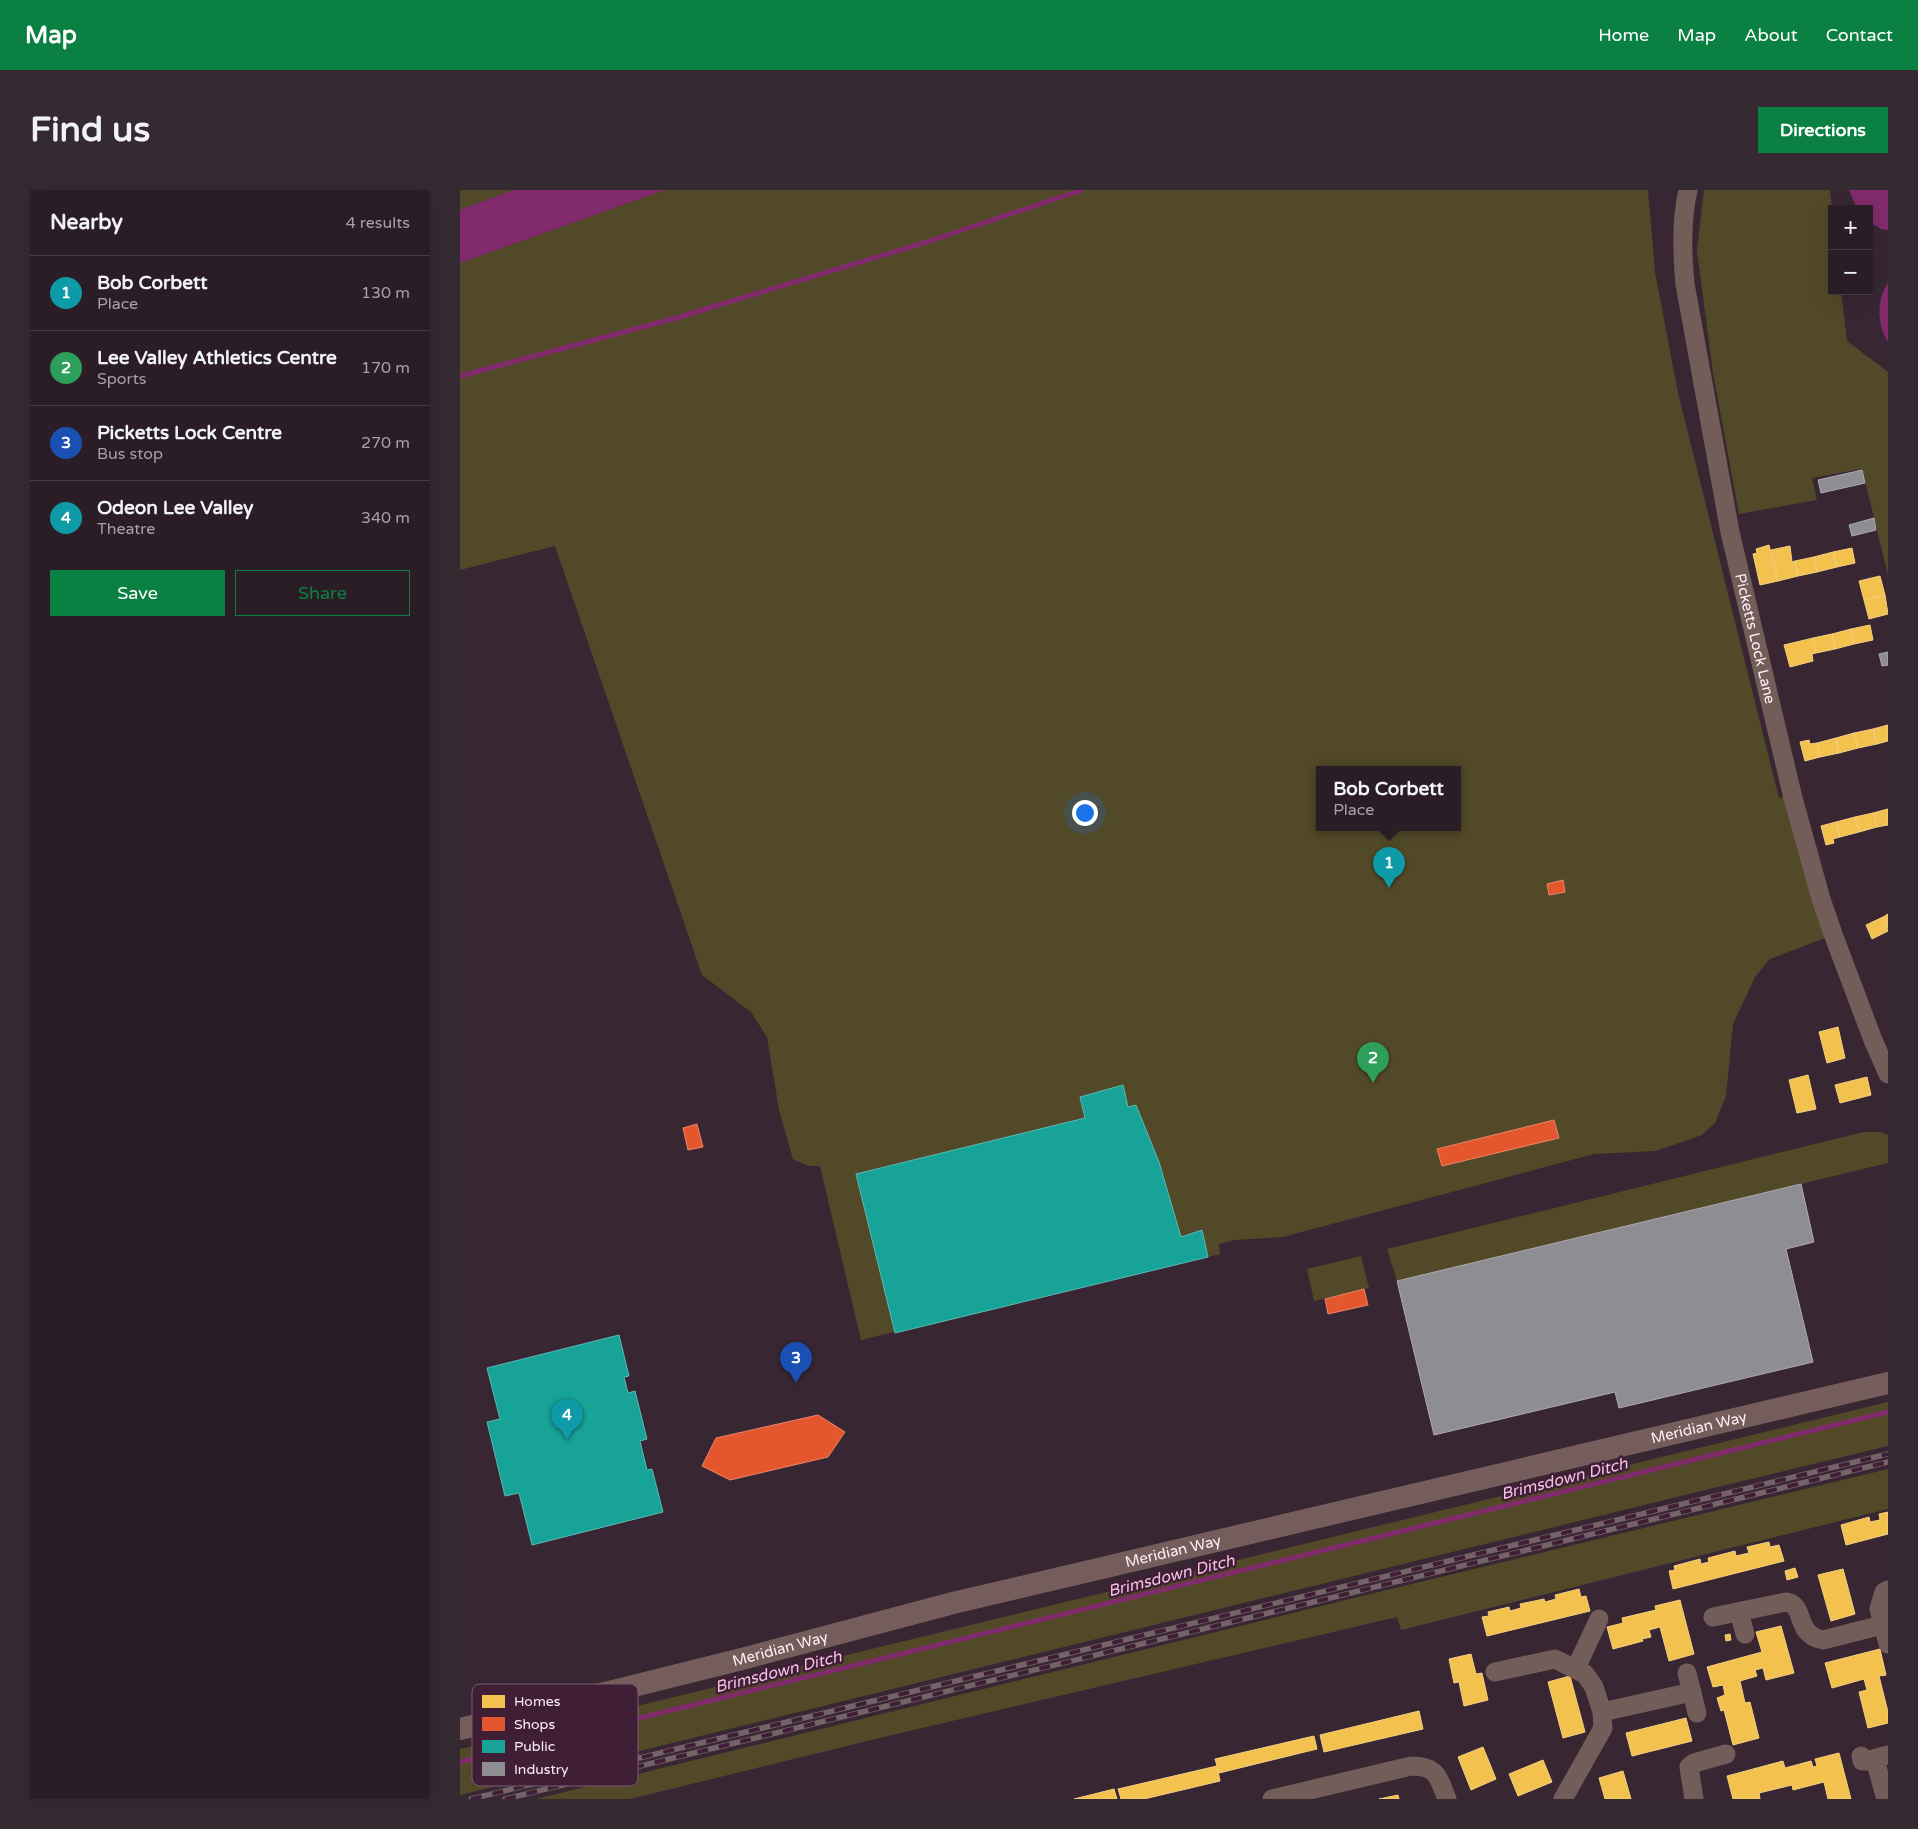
<!DOCTYPE html>
<html lang="en">
<head>
<meta charset="utf-8">
<style>
	:root { --surface:#2a1d26; --page:#362a32; --text:#f1f3f6; --muted:#a5a2a7; --line:#463b43; --accent:#0b8043 }
	body { margin:0; font-family:"Varela Round",sans-serif; background:var(--page); color:var(--text) }
	.controls { position:absolute; right:15px; top:15px; display:grid; overflow:hidden; border-radius:0px; box-shadow:0 5px 20px #0002 }
	.controls button { width:45px; height:45px; display:grid; place-items:center; padding:0; border:0; border-bottom:1px solid var(--line); background:var(--surface); color:var(--text); font:25px sans-serif }
	.you { position:absolute; left:624px; top:622px; width:18px; height:18px; margin:-12px; border:4px solid #fff; border-radius:50%; background:#1a73e8; box-shadow:0 0 0 8px #1a73e833 }
	.badge { display:grid; place-items:center; width:32px; height:32px; border-radius:50%; background:var(--accent); color:#fff; font-size:16px; font-weight:700 }
	.pin { position:absolute; translate:-50% -41px; filter:drop-shadow(0 1px 2px #0008) }
	.pin::after { content:''; position:absolute; top:26px; width:18px; height:15px; background:inherit; clip-path:polygon(0 0,100% 0,50% 100%) }
	.popup { position:absolute; left:856px; top:576px; width:145px; height:65px; box-sizing:border-box; display:grid; place-content:center; border-radius:0px; background:var(--surface); filter:drop-shadow(0 1px 4px #0005); font-size:16px; white-space:nowrap; color:var(--muted) }
	.popup b { font-size:19px; color:var(--text) }
	.popup::after { content:''; position:absolute; left:50%; top:100%; margin-left:-10px; border:10px solid transparent; border-top-color:var(--surface) }
	.list { margin:0; padding:0; list-style:none }
	h2 { display:flex; justify-content:space-between; align-items:center; height:65px; margin:0; padding:0 20px; font-size:21px }
	h2 small { font-size:16px; font-weight:400; color:var(--muted) }
	.list li { display:grid; grid-template-columns:32px 1fr auto; gap:15px; align-items:center; box-sizing:border-box; height:75px; padding:0 20px; border-top:1px solid var(--line) }
	.list b { display:block; font-size:19px; white-space:nowrap }
	.list p { margin:0; font-size:16px; white-space:nowrap; color:var(--muted) }
	.list em { font-size:16px; font-style:normal; color:var(--muted) }
	.actions { display:flex; gap:10px; padding:15px 20px }
	.actions a { flex:1; padding:11px 0; border:1px solid var(--accent); border-radius:0px; text-align:center; font-size:18px; color:var(--accent) }
	.actions .main { background:var(--accent); color:#fff }
	.map { position:relative; flex:none; width:1428px; height:1609px; overflow:hidden; border-radius:0px }
	header { display:flex; align-items:center; gap:30px; box-sizing:border-box; height:70px; padding:0 25px; background:var(--accent); color:#fff }
	header strong { font-size:24px }
	nav { display:flex; gap:28px; margin-inline-start:auto; font-size:18px }
	.intro { display:flex; align-items:center; justify-content:space-between; box-sizing:border-box; height:120px; padding:0 30px }
	h1 { margin:0; font-size:35px }
	.button { padding:12px 22px; border-radius:0px; background:var(--accent); color:#fff; font-size:18px; font-weight:700 }
	main { display:flex; gap:30px; padding:0 30px }
	aside { flex:1; background:var(--surface); border-radius:0px; box-shadow:0 5px 20px #0002 }
	.map>svg:first-child { display:block }
</style>
</head>
<body>
<header>
<strong>Map</strong>
<nav><a>Home</a><a>Map</a><a>About</a><a>Contact</a></nav>
</header>
<div class="intro"><h1>Find us</h1><a class="button">Directions</a></div>
<main>
<aside>
<h2>Nearby<small>4 results</small></h2>
<ul class="list">
<li><span class="badge" style="background:#0f9aa8">1</span><div><b>Bob Corbett</b><p>Place</p></div><em>130 m</em></li>
<li><span class="badge" style="background:#2e9e5b">2</span><div><b>Lee Valley Athletics Centre</b><p>Sports</p></div><em>170 m</em></li>
<li><span class="badge" style="background:#1a4fb4">3</span><div><b>Picketts Lock Centre</b><p>Bus stop</p></div><em>270 m</em></li>
<li><span class="badge" style="background:#0f9aa8">4</span><div><b>Odeon Lee Valley</b><p>Theatre</p></div><em>340 m</em></li>
</ul>
<div class="actions"><a class="main">Save</a><a>Share</a></div>
</aside>
<div class="map">
<svg width="1428" height="1609" viewBox="0 0 1428 1609">
	<rect width="100%" height="100%" fill="#382733"/>
	<g fill="#524928" fill-rule="evenodd">
		<path d="M0 0H53L0 20Z"/>
		<path d="M205 0H1188L1195 82 1218 203 1319 608 1324 607 1365 748 1310 769 1295 787 1273 834 1266 906 1255 933 1242 945 1196 961 1134 964 823 1047 774 1050 759 1054 760 1064 401 1150 360 976H348L333 969 319 920 307 847 291 822 242 785 95 356 0 380V73ZM860 579H998V637H860Z"/>
		<path d="M1244 0H1370L1372 19V101H1381L1387 151 1428 182V385L1402 279 1352 288 1357 310 1279 324 1253 183 1237 60Z"/>
		<path d="M1404 942H1421L1428 945V973L937 1091 927 1059Z"/>
		<path d="M901 1066 909 1098 854 1111 847 1079Z"/>
		<path d="M1428 1212V1256L1237 1302 0 1605V1559Z"/>
		<path d="M1428 1279V1319L941 1440 937 1427 428 1546 170 1609H76L898 1407Z"/>
	</g>
	<g fill="#812b6c">
		<path d="M53 0H205L0 73V20Z"/>
		<path d="M1389 0H1428V40L1421 39 1409 32V19H1397Z"/>
		<path d="M1428 93V152C1417 134 1416 111 1428 93Z"/>
	</g>
	<g fill="#f2c14e" stroke="#f5cf81">
		<path d="M1309 355 1318 391 1300 395 1293 364 1297 363 1296 359Z"/>
		<path d="M1330 356 1332 372 1335 371 1338 386 1318 391 1311 360Z"/>
		<path d="M1392 358 1395 373 1377 377 1373 362Z"/>
		<path d="M1373 362 1377 377 1357 382 1354 367Z"/>
		<path d="M1354 367 1357 382 1338 386 1335 371Z"/>
		<path d="M1420 386 1425 405 1404 410 1399 391Z"/>
		<path d="M1425 405 1428 424 1409 429 1404 410Z"/>
		<path d="M1410 435 1413 450 1394 454 1391 439Z"/>
		<path d="M1391 439 1394 454 1375 459 1372 444Z"/>
		<path d="M1372 444 1375 459 1356 463 1353 448Z"/>
		<path d="M1353 448 1356 463 1352 464 1353 471 1330 477 1324 455Z"/>
		<path d="M1428 535V551L1417 554 1413 539Z"/>
		<path d="M1413 539 1417 554 1398 558 1394 543Z"/>
		<path d="M1394 543 1398 558 1379 563 1376 548Z"/>
		<path d="M1376 548 1379 563 1360 567 1357 553Z"/>
		<path d="M1349 550 1350 554 1357 553 1360 567 1345 571 1340 552Z"/>
		<path d="M1428 619V635L1417 637 1413 623Z"/>
		<path d="M1413 623 1417 637 1399 642 1395 627Z"/>
		<path d="M1395 627 1399 642 1380 647 1376 632Z"/>
		<path d="M1376 632 1380 647 1373 649 1374 653 1366 655 1361 636Z"/>
		<path d="M1428 724V738L1423 727Z"/>
		<path d="M1423 727 1428 741 1412 749 1406 735Z"/>
		<path d="M1378 837 1385 868 1367 873 1359 842Z"/>
		<path d="M1348 885 1356 919 1337 923 1329 890Z"/>
		<path d="M1407 887 1411 905 1380 913 1375 895Z"/>
		<path d="M1428 1322V1344L1386 1355 1381 1335 1409 1327 1410 1332 1420 1330 1419 1324Z"/>
		<path d="M1309 1352 1310 1357 1319 1355 1324 1371 1213 1399 1209 1381 1215 1380 1214 1376 1240 1369 1241 1374 1249 1372 1248 1368 1275 1361 1276 1366 1289 1363 1287 1357Z"/>
		<path d="M1335 1378 1338 1387 1327 1390 1325 1381Z"/>
		<path d="M1383 1379 1395 1424 1371 1431 1358 1385Z"/>
		<path d="M1119 1399 1121 1407 1126 1406 1130 1421 1027 1446 1022 1427 1029 1426 1028 1422 1049 1417 1050 1421 1061 1418 1060 1414 1084 1409 1085 1412 1096 1409 1095 1405Z"/>
		<path d="M1220 1410 1234 1464 1209 1471 1200 1437 1189 1440 1191 1447 1182 1449 1183 1451 1153 1459 1147 1437 1163 1433 1162 1428 1196 1420 1195 1416Z"/>
		<path d="M1321 1436 1334 1483 1306 1490 1303 1478 1295 1480 1297 1486 1280 1491 1285 1513 1290 1512 1299 1548 1273 1555 1264 1520 1261 1521 1257 1508 1265 1505 1263 1495 1253 1497 1247 1477 1302 1462 1296 1442Z"/>
		<path d="M1270 1444 1271 1450 1266 1451 1265 1445Z"/>
		<path d="M1420 1459 1426 1485 1419 1486 1428 1522V1533L1408 1538 1399 1502 1407 1500 1404 1489 1372 1498 1365 1473Z"/>
		<path d="M1011 1464 1016 1484 1022 1483 1028 1510 1004 1516 999 1492 994 1493 989 1469Z"/>
		<path d="M1110 1486 1125 1542 1103 1548 1088 1492Z"/>
		<path d="M959 1521 963 1539 864 1562 860 1545Z"/>
		<path d="M1226 1528 1232 1551 1172 1566 1166 1543Z"/>
		<path d="M854 1546 857 1559 759 1583 755 1569Z"/>
		<path d="M1023 1557 1036 1589 1011 1600 998 1567Z"/>
		<path d="M1379 1563 1391 1609H1368L1364 1592 1333 1600 1332 1595 1299 1603 1300 1609H1273L1267 1586 1323 1571 1325 1578 1351 1571 1353 1577 1357 1576 1355 1569Z"/>
		<path d="M1083 1570 1092 1592 1058 1606 1049 1584Z"/>
		<path d="M757 1576 760 1591 684 1609H661L658 1599Z"/>
		<path d="M1163 1581 1171 1609H1145L1139 1588Z"/>
		<path d="M654 1599 657 1609H614Z"/>
		<path d="M938 1605 939 1609H919Z"/>
	</g>
	<g fill="#e4572e" stroke="#ec856b">
		<path d="M1103 690 1105 702 1089 705 1087 694Z"/>
		<path d="M1094 930 1099 948 982 976 977 959Z"/>
		<path d="M237 934 243 957 228 960 223 938Z"/>
		<path d="M904 1099 908 1115 868 1124 865 1109Z"/>
		<path d="M358 1225 385 1242 368 1267 270 1290 242 1276 256 1248Z"/>
	</g>
	<g fill="#17a398" stroke="#5cbab5">
		<path d="M663 895 668 917 676 915 699 972 721 1047 742 1040 748 1067 435 1143 396 984 625 928 620 907Z"/>
		<path d="M159 1145 169 1186 164 1187 168 1203 175 1201 187 1249 180 1251 187 1280 192 1279 203 1322 72 1355 59 1303 45 1306 27 1232 40 1229 27 1178Z"/>
	</g>
	<g fill="#8d8d92" stroke="#afaab1">
		<path d="M1402 280 1405 293 1361 303 1358 290Z"/>
		<path d="M1414 328 1416 340 1392 346 1389 335Z"/>
		<path d="M1428 462V475L1422 476 1419 464Z"/>
		<path d="M1341 994 1354 1052 1326 1059 1353 1172 1159 1218 1155 1202 974 1245 937 1091Z"/>
	</g>
	<g fill="none" stroke-linecap="round" stroke-linejoin="round">
		<g stroke="#812b6c" stroke-width="5">
			<path d="M0 186 216 128 470 51 622 0"/>
			<path d="M0 1572 1428 1222"/>
		</g>
		<g stroke="#735d58" stroke-width="19">
			<path id="s1" d="M1228 0C1221 30 1222 63 1225 94L1270 342 1333 608 1361 709 1373 744 1413 850 1428 884"/>
			<path d="M1428 1400 1424 1402 1419 1419 1428 1454"/>
			<path d="M1279 1422 1285 1444"/>
			<path d="M1253 1427 1326 1412C1347 1415 1333 1444 1363 1450L1422 1435"/>
			<path d="M1116 1478 1139 1429"/>
			<path d="M1035 1482 1095 1469 1125 1484 1134 1497 1142 1522 1143 1538 1103 1609"/>
			<path d="M1227 1483 1237 1523"/>
			<path d="M1142 1522 1232 1502"/>
			<path d="M1401 1566 1402 1571H1406L1428 1565"/>
			<path d="M1415 1570 1426 1609"/>
			<path d="M812 1609 951 1576C978 1576 978 1587 987 1609"/>
			<path d="M1234 1609 1229 1577 1234 1573 1266 1564"/>
		</g>
		<path stroke="#745d5b" stroke-width="22" id="s2" d="M0 1539 278 1470 493 1413 1428 1193"/>
		<g stroke="#746367" stroke-width="5.5">
			<g id="rail">
				<path d="M11 1609 1428 1264"/>
				<path d="M45 1609 1428 1272"/>
			</g>
		</g>
		<use href="#rail" stroke="#401f36" stroke-width="4" stroke-dasharray="11" stroke-linecap="butt"/>
	</g>
	<g text-anchor="middle" stroke-width="5" stroke-linejoin="round" paint-order="stroke">
		<g font-size="15" fill="#fdeff8" stroke="#401f36">
			<text dy="5" stroke="none"><textPath href="#s1" startOffset="456">Picketts Lock Lane</textPath></text>
			<text dy="5" stroke="none"><textPath href="#s2" startOffset="1275">Meridian Way</textPath></text>
			<text dy="5" stroke="none"><textPath href="#s2" startOffset="735">Meridian Way</textPath></text>
			<text dy="5" stroke="none"><textPath href="#s2" startOffset="330">Meridian Way</textPath></text>
		</g>
		<g font-size="16" font-style="italic" fill="#f4c1e3" stroke="#401f36">
			<text transform="translate(1104 1288) rotate(-14)" y="6">Brimsdown Ditch</text>
			<text transform="translate(711 1385) rotate(-14)" y="6">Brimsdown Ditch</text>
			<text transform="translate(318 1481) rotate(-14)" y="6">Brimsdown Ditch</text>
		</g>
	</g>
	<rect x="12" y="1494" width="166" height="102" rx="8" fill="#401f36" stroke="#795d70" stroke-width="1"/>
	<rect x="22" y="1505" width="23" height="13" fill="#f2c14e"/>
	<rect x="22" y="1527" width="23" height="14" fill="#e4572e"/>
	<rect x="22" y="1550" width="23" height="13" fill="#17a398"/>
	<rect x="22" y="1572" width="23" height="14" fill="#8d8d92"/>
	<g font-size="14" fill="#fdeff8">
		<text x="54" y="1516">Homes</text>
		<text x="54" y="1539">Shops</text>
		<text x="54" y="1561">Public</text>
		<text x="54" y="1584">Industry</text>
	</g>
</svg>
<div class="controls">
<button>+</button>
<button>−</button>
</div>
<div class="you"></div>
<div class="pin badge" style="left:929px;top:698px;background:#0f9aa8">1</div>
<div class="popup"><b>Bob Corbett</b>Place</div>
<div class="pin badge" style="left:913px;top:893px;background:#2e9e5b">2</div>
<div class="pin badge" style="left:336px;top:1193px;background:#1a4fb4">3</div>
<div class="pin badge" style="left:107px;top:1250px;background:#0f9aa8">4</div>
</div>
</main>
</body>
</html>
